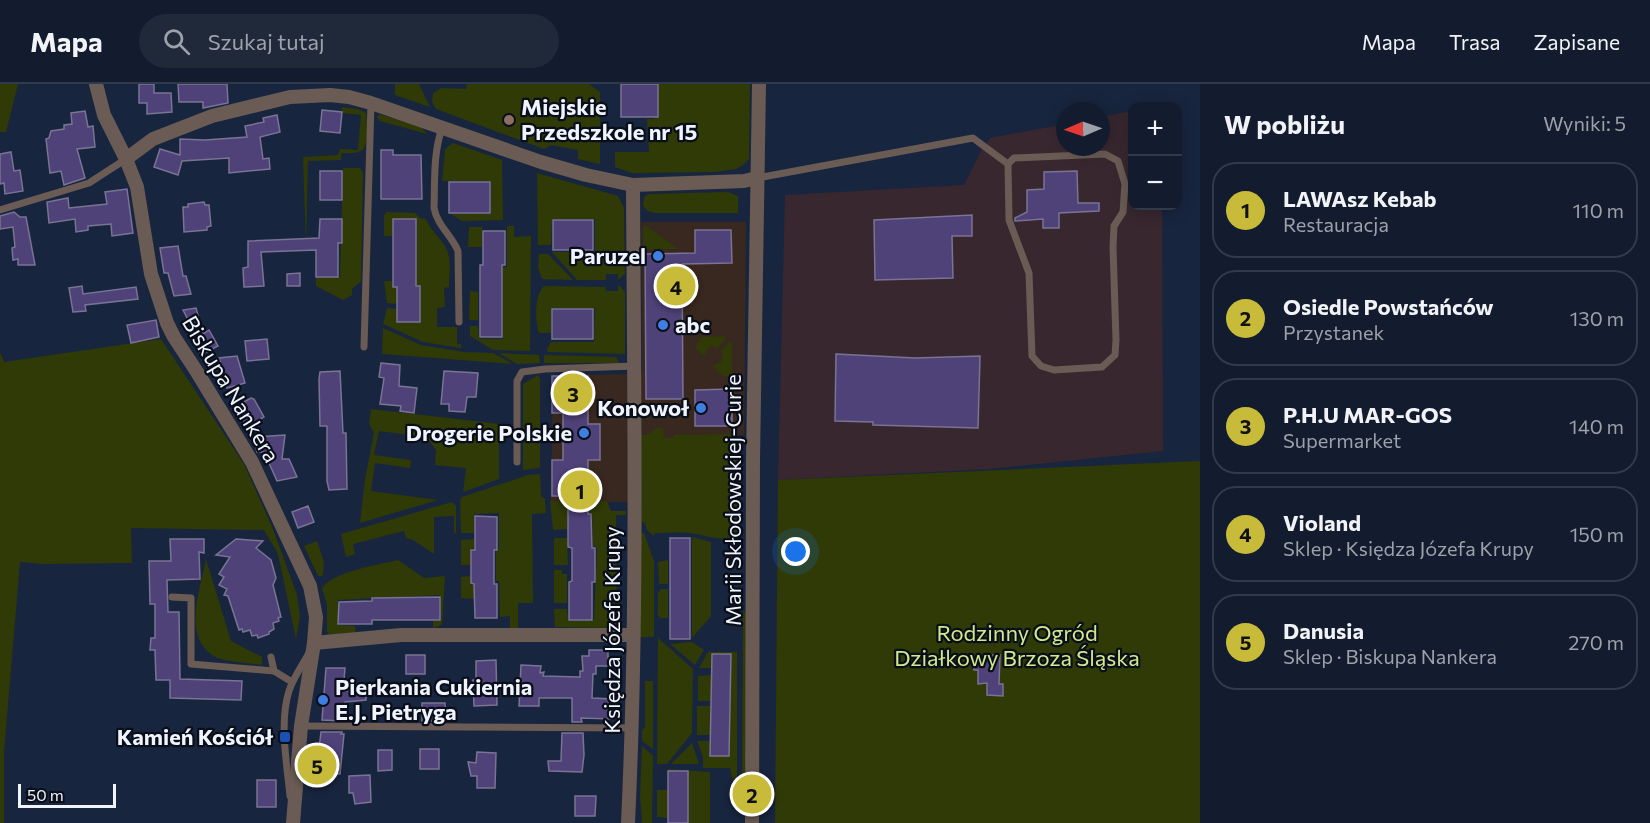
<!DOCTYPE html>
<html lang="pl">
<head>
<meta charset="utf-8">
<style>
	:root { --surface:#121c2e; --page:#1f293a; --text:#f1f3f6; --muted:#9ca1aa; --line:#313a4a; --accent:#c9bb3a }
	body { margin:0; font-family:Commissioner,sans-serif; background:var(--page); color:var(--text) }
	.controls { position:absolute; right:18px; top:18px; display:grid; overflow:hidden; border-radius:12px; box-shadow:0 3px 15px #0003 }
	.controls button { width:54px; height:54px; display:grid; place-items:center; padding:0; border:0; border-bottom:2px solid var(--line); background:var(--surface); color:var(--text); font:30px sans-serif }
	.compass { position:absolute; left:1056px; top:18px; width:54px; height:54px; border-radius:50%; background:var(--surface); box-shadow:0 3px 15px #0003; rotate:268deg }
	.scale { position:absolute; left:18px; bottom:15px; width:98px; box-sizing:border-box; padding-left:6px; border:3px solid #eff4fe; border-top:0; font-size:16px; line-height:21px; white-space:nowrap; color:#eff4fe; -webkit-text-stroke:4px #090e19; paint-order:stroke }
	.you { position:absolute; left:796px; top:468px; width:21px; height:21px; margin:-15px; border:4px solid #fff; border-radius:50%; background:#1a73e8; box-shadow:0 0 0 9px #1a73e833 }
	.badge { display:grid; place-items:center; width:39px; height:39px; border-radius:50%; background:var(--accent); color:#111; font-size:20px; font-weight:700 }
	.pin { position:absolute; translate:-50% -50%; border:3px solid #fff; box-shadow:0 2px 6px #0006 }
	.list { margin:0; padding:0; list-style:none }
	h2 { display:flex; justify-content:space-between; align-items:center; height:78px; margin:0; padding:0 24px; font-size:26px }
	h2 small { font-size:20px; font-weight:400; color:var(--muted) }
	.list li { display:grid; grid-template-columns:39px 1fr auto; gap:18px; align-items:center; box-sizing:border-box; height:96px; margin:0 12px 12px; padding:0 12px; border:2px solid var(--line); border-radius:24px }
	.list b { display:block; font-size:22px; white-space:nowrap }
	.list p { margin:0; font-size:20px; white-space:nowrap; color:var(--muted) }
	.list em { font-size:20px; font-style:normal; color:var(--muted) }
	.icon { flex:none; width:33px; height:33px; fill:none; stroke:currentColor; stroke-width:2; stroke-linecap:round; stroke-linejoin:round }
	.map { position:relative; flex:none; width:1200px; height:739px; overflow:hidden }
	header { display:flex; align-items:center; gap:36px; box-sizing:border-box; height:84px; padding:0 30px; background:var(--surface); border-bottom:2px solid var(--line) }
	header strong { font-size:28px }
	nav { display:flex; gap:33px; margin-inline-start:auto; font-size:21px }
	.search { width:420px; height:54px; background:var(--page); display:flex; align-items:center; gap:15px; box-sizing:border-box; padding:0 21px; border-radius:33px; color:var(--muted); font-size:22px }
	main { display:flex }
	aside { flex:1; background:var(--surface) }
	.map>svg:first-child { display:block }
</style>
</head>
<body>
<header>
<strong>Mapa</strong>
<div class="search"><svg class="icon" aria-label="search" viewBox="0 0 24 24"><circle cx="10" cy="10" r="6"/><path d="M15 15l6 6"/></svg>Szukaj tutaj</div>
<nav><a>Mapa</a><a>Trasa</a><a>Zapisane</a></nav>
</header>
<main>
<div class="map">
<svg width="1200" height="739" viewBox="0 0 1200 739">
	<rect width="100%" height="100%" fill="#18253e"/>
	<path fill="#392820" d="M641 138H746L744 351 643 356V418H551L553 291 642 290Z"/>
	<path fill="#38272f" d="M1132 27V122H1162L1163 367 989 385 778 396 785 111 964 101 980 69 990 54 1065 40V63H1101V33Z"/>
	<g fill="#2f3a06">
		<path d="M0 0H18L6 48H0Z"/>
		<path d="M395 0H419L430 23 395 11Z"/>
		<path d="M467 0H589L600 8V80L578 75V66L551 61 544 65 436 25 432 18 433 9 441 4 466 5Z"/>
		<path d="M653 0H750L749 75 743 81 736 85 715 88 632 89 615 83V68H649L647 35H654Z"/>
		<path d="M342 23 358 25 366 29C367 39 370 61 361 67 356 70 347 69 341 69V76L308 77 306 162 303 73 338 71 340 65 358 66 361 31 342 29Z"/>
		<path d="M379 30 420 42 427 50 380 37 377 33Z"/>
		<path d="M453 59 502 76 503 136 462 137 451 130H491V97H442L445 65Z"/>
		<path d="M343 84H360L363 89 361 197 352 205V211L343 216 316 202V194L340 193Z"/>
		<path d="M537 89 618 112 624 124 625 190 618 196V190H606V196H577L552 168H595V135H552L551 161H538Z"/>
		<path d="M728 108 738 112V129H654L648 127 643 122 644 113 648 110Z"/>
		<path d="M387 128 415 129 420 134 426 135C430 146 440 153 446 164 452 175 449 191 449 203L444 204 445 223 437 224V243H457V260H461V264L423 258 383 240 387 224 397 225V238H420V202H416V135H394L393 152H384V131Z"/>
		<path d="M645 141 678 165H643V144Z"/>
		<path d="M507 142H514V153L531 152 530 267 493 266 470 252V242H478L479 255H503V183H507Z"/>
		<path d="M469 143H482V163H468Z"/>
		<path d="M539 170H548L573 196 542 195 538 184Z"/>
		<path d="M384 197H393L397 203V220L387 219Z"/>
		<path d="M544 202 605 203 606 207H618V202L621 203 625 208V270L548 268 547 265 551 258H594L595 224H551V249H539C535 236 534 212 544 202Z"/>
		<path d="M470 207 478 208V236H469Z"/>
		<path d="M383 244 421 261 464 268 493 269 513 280 382 270Z"/>
		<path d="M725 252V256L718 264 713 262 708 264 704 272 696 265 697 259 700 257 701 253Z"/>
		<path d="M161 255 244 380 273 445 297 511 300 532 296 555 278 470 264 446 131 444 132 479 43 480 20 478 4 668V739H0V268L4 278Z"/>
		<path d="M729 258 732 259V292H723L713 282 721 278 723 273 721 267Z"/>
		<path d="M499 269 539 271 540 279 517 280Z"/>
		<path d="M544 271 616 273 619 279H544Z"/>
		<path d="M538 291 540 294V384L523 386V300Z"/>
		<path d="M371 325 509 341 499 345V395L463 408 466 384 435 381 436 366 426 353 379 347 374 371 411 376 410 384 375 379 371 407 438 416 360 439 365 395 374 349 369 340Z"/>
		<path d="M656 344H663L664 354H673L674 351 737 350V453C720 458 706 451 689 449 678 448 666 449 655 449L654 452 647 446 645 439 641 437V351H647Z"/>
		<path d="M1200 377V739H775L778 396Z"/>
		<path d="M540 390 541 412 545 415 546 429 532 430 533 519H518V545H510V532L500 533 499 497H496V467L499 466V429L474 430V449H461L460 417 462 413 528 391Z"/>
		<path d="M550 417H607L611 427H626V431H616L617 544 555 543 554 525H567L568 537 594 536 597 463 593 462 592 429H568V445L553 446Z"/>
		<path d="M452 418 456 422V449H454V432L434 433V470L413 456 406 454 404 447 353 460 355 470 346 473 341 450Z"/>
		<path d="M639 448 644 449 654 477V553H639Z"/>
		<path d="M692 453 711 458V532L692 554Z"/>
		<path d="M554 454H567L568 481H554Z"/>
		<path d="M474 455V464L471 465V481H461V456Z"/>
		<path d="M317 457 324 478 323 491 321 492H318L304 462Z"/>
		<path d="M206 475 231 557 262 573V581C249 579 222 578 212 571 182 550 201 504 206 475Z"/>
		<path d="M398 476 424 494 445 492 442 541 433 544V537L441 536 440 511 338 516V541L355 542 356 549 329 551 327 547V521L322 504C334 487 378 481 398 476Z"/>
		<path d="M668 476V500H659L658 478Z"/>
		<path d="M554 486H562V490H567V519H554Z"/>
		<path d="M471 492V501H475L474 515 461 514V493Z"/>
		<path d="M661 505H668V534H660L658 531V509Z"/>
		<path d="M743 527 747 528 745 697H742Z"/>
		<path d="M658 554 693 585 692 649 667 680H657Z"/>
		<path d="M692 558 704 566 695 581 670 560Z"/>
		<path d="M708 568H737V697L732 694 730 684H703V673L697 657H710V672H729L731 571 712 570 711 584H699Z"/>
		<path d="M711 591V617H698V592Z"/>
		<path d="M645 597H653V665L642 657V646L645 643Z"/>
		<path d="M697 622H711L710 651H697Z"/>
		<path d="M692 659 699 680H671Z"/>
		<path d="M642 662 653 672 652 739H642L640 712Z"/>
		<path d="M668 685 710 688V739H688V688H668Z"/>
		<path d="M657 706H668V734L657 733Z"/>
	</g>
	<g fill="#4f4279" stroke="#797394" stroke-width="1.5">
		<path d="M139 0H154V9H171L172 28 147 30V19H139Z"/>
		<path d="M178 0H227L228 19 203 24V18H179Z"/>
		<rect x="621" y="0" width="37" height="33"/>
		<path d="M322 26 342 28 340 49 320 47Z"/>
		<path d="M85 27 88 43 93 42 95 63 77 65 85 94 64 101 61 87 50 89 46 55 49 54 51 47 64 45V41L72 40 71 29Z"/>
		<path d="M277 31 280 48 260 53 263 75 269 74 270 85 229 89V74L182 77 178 91 154 83 160 65 180 71V55L205 56 247 53 245 42 264 38 263 34Z"/>
		<path d="M381 66H393V71H421L422 115H381Z"/>
		<path d="M11 68 14 87 20 86 23 107 5 110 4 99 0 100V70Z"/>
		<rect x="320" y="87" width="22" height="29"/>
		<path d="M1077 87 1078 119H1099V127L1059 129V144H1043V135L1015 137V134L1027 128V106L1044 105V88Z"/>
		<rect x="449" y="98" width="41" height="31"/>
		<path d="M127 105 133 149 112 152 111 140 88 142V146L76 148 75 135 49 139 47 118 68 114 69 124 107 120 105 108Z"/>
		<path d="M204 118 205 121H209L211 142 207 143V146L184 148 183 123H188V120Z"/>
		<path d="M14 128 20 133H26L35 181H18V175L13 176 12 164 15 163 13 143 0 145V132Z"/>
		<path d="M972 131V152H952L953 194 875 196 874 136Z"/>
		<path d="M320 135H342V159H338V193H316V166L261 168 264 202 244 203 243 184 248 183V157L319 154Z"/>
		<path d="M393 135H416V202H420V238H397V203H393Z"/>
		<rect x="553" y="136" width="40" height="30"/>
		<path d="M695 146H731L732 179 682 180 683 315H646L645 170 695 169Z"/>
		<path d="M483 147H505V181H502V253H480V181H483Z"/>
		<path d="M178 162 183 192H186L191 210 174 212 168 189H164L160 164Z"/>
		<path d="M300 189V202H287V190Z"/>
		<path d="M82 202 83 210 136 203 138 215 85 221 86 227 73 228 69 204Z"/>
		<path d="M196 224 203 250 209 246 218 262 201 271 193 255 197 253 183 226Z"/>
		<rect x="552" y="225" width="41" height="30"/>
		<path d="M156 236 159 253 131 259 127 241Z"/>
		<path d="M267 255 269 275 247 277 245 257Z"/>
		<path d="M836 270 915 274 980 272 978 344 873 341V338L835 337Z"/>
		<path d="M237 272 245 299 227 304 219 274Z"/>
		<path d="M381 279 400 281 399 302 417 304 414 329 400 327 401 322 380 320 384 294 379 293Z"/>
		<path d="M340 287 343 349H346L347 405 329 406 327 397V342H320L319 295 320 288Z"/>
		<path d="M444 287 478 289 476 313H467L465 328 449 327V320H441Z"/>
		<path d="M552 292H588V340H600V376H588V430H591L592 464H595V498H592V536H569V498L572 497V464L568 463V412H552V376H563V329H552Z"/>
		<path d="M732 305V342H695V306Z"/>
		<path d="M251 314 254 315 264 333 247 343 236 322Z"/>
		<path d="M285 351 282 375H289L297 393 277 397 264 368H257L253 353Z"/>
		<path d="M308 422 314 438 298 444 292 428Z"/>
		<path d="M475 432 497 433V466H494V500H497V534H475L474 500 471 499V466H475Z"/>
		<rect x="670" y="454" width="20" height="101"/>
		<path d="M170 455H204V469L199 468 200 495 167 496 168 528H179L180 595 242 597 241 616 170 614V596H156L155 566H150L151 554H155V520H150L149 477H171Z"/>
		<path d="M236 455 263 457 256 464 271 476 276 494 273 501 281 533 278 534 279 537 273 539 274 545 269 548V550L258 554 257 551 252 552 250 546 243 548 242 545 239 546 228 512 224 511 227 505 219 501 224 493 219 490 230 473 216 471Z"/>
		<path d="M440 513V536H372V540H338L339 518 372 517V514Z"/>
		<path d="M589 566H608V582H596V590H593L592 614 613 615 612 635 581 634 582 638H572V614H539V622H519L521 581 541 582 540 589 544 588 543 592 580 593V587H583L582 572H589Z"/>
		<path d="M712 570H731L729 672H710Z"/>
		<rect x="406" y="571" width="19" height="19"/>
		<path d="M989 571H1000L999 600H1003V612L987 611V599L978 600V586H974V576H988Z"/>
		<path d="M496 576 497 621 474 622 473 596H476V577Z"/>
		<path d="M326 584H345L343 607H366V616L345 618 343 637 322 636Z"/>
		<rect x="422" y="619" width="23" height="18"/>
		<path d="M321 648H342L341 650H344L340 690H316Z"/>
		<path d="M562 649H583L584 671 582 688 549 687 548 677H561Z"/>
		<rect x="420" y="665" width="19" height="20"/>
		<path d="M378 666H392V686L378 687Z"/>
		<path d="M477 668 496 669 495 704H477V692H471L468 678 476 679Z"/>
		<rect x="668" y="687" width="20" height="52"/>
		<path d="M370 691 371 718 355 720 353 709H349V692Z"/>
		<rect x="257" y="696" width="19" height="27"/>
		<path d="M575 712H596L595 732H575Z"/>
	</g>
	<g fill="none" stroke-linecap="round" stroke-linejoin="round">
		<g stroke="#6a5b54" stroke-width="7">
			<path d="M442 44C433 70 435 97 434 124 437 141 452 152 458 167L459 238"/>
			<path d="M757 94 973 54 1008 80 1009 136 1029 189 1032 272 1041 282 1054 286 1102 283 1115 271 1116 256 1113 163 1114 142 1123 128 1125 100 1118 77 1105 70 1014 74 1008 80"/>
			<path d="M0 126 89 99 126 75"/>
			<path d="M364 263 371 19"/>
			<path d="M517 378V297L522 288 545 285 635 282"/>
			<path d="M172 513 191 514V580L274 587 292 598"/>
			<path d="M271 573 274 587"/>
			<path d="M301 642 633 644"/>
			<path d="M290 712C287 681 279 638 289 607 293 594 302 582 309 569"/>
		</g>
		<g stroke="#6a5b54" stroke-width="14">
			<path d="M96 0 104 31 126 75 137 103 151 190 167 239 174 253 197 288 252 378 310 502 316 533 314 559 301 642 293 739"/>
			<path d="M126 75 153 55 212 32 290 13 330 11 349 13 371 19 541 78 586 91 633 101 744 97 757 94"/>
			<path d="M314 559 401 551H633"/>
			<path d="M628 739C638 527 634 314 633 101"/>
			<path d="M752 739 753 376 759 0"/>
		</g>
	</g>
	<circle fill="#8d6e63" stroke="#090e19" stroke-width="2" cx="509" cy="36" r="6"/>
	<g fill="#3f7fe0" stroke="#090e19" stroke-width="2">
		<circle cx="658" cy="172" r="6"/>
		<circle cx="663" cy="241" r="6"/>
		<circle cx="701" cy="324" r="6"/>
		<circle cx="584" cy="349" r="6"/>
		<circle cx="323" cy="616" r="6"/>
	</g>
	<rect fill="#1a4fb4" stroke="#090e19" stroke-width="2" x="279" y="647" width="12" height="12" rx="3"/>
	<g text-anchor="middle" stroke-width="4.5" stroke-linejoin="round" paint-order="stroke">
		<g font-size="22" font-weight="bold" fill="#eff4fe" stroke="#090e19" text-anchor="end">
			<text x="521" y="31" text-anchor="start">Miejskie<tspan x="521" dy="25">Przedszkole nr 15</tspan></text>
			<text x="646" y="180">Paruzel</text>
			<text x="675" y="249" text-anchor="start">abc</text>
			<text x="689" y="332">Konowoł</text>
			<text x="572" y="357">Drogerie Polskie</text>
			<text x="335" y="611" text-anchor="start">Pierkania Cukiernia<tspan x="335" dy="25">E.J. Pietryga</tspan></text>
			<text x="273" y="661">Kamień Kościół</text>
		</g>
		<g font-size="22" fill="#eff4fe" stroke="#090e19">
			<text transform="translate(231 305) rotate(59)" y="8">Biskupa Nankera</text>
			<text transform="translate(733 416) rotate(-90)" y="8">Marii Skłodowskiej-Curie</text>
			<text transform="translate(612 546) rotate(-90)" y="8">Księdza Józefa Krupy</text>
		</g>
		<g font-size="22" fill="#d1ea8e" stroke="#090e19">
			<text x="1017" y="557">Rodzinny Ogród<tspan x="1017" dy="25">Działkowy Brzoza Śląska</tspan></text>
		</g>
	</g>
</svg>
<div class="controls">
<button>+</button>
<button>−</button>
</div>
<svg class="compass" viewBox="-18 -18 36 36"><path d="M0-13l5 13h-10z" fill="#e53935"/><path d="M0 13l5-13h-10z" fill="#9ca1aa"/></svg>
<div class="scale">50 m</div>
<div class="you"></div>
<div class="pin badge" style="left:580px;top:406px">1</div>
<div class="pin badge" style="left:752px;top:710px">2</div>
<div class="pin badge" style="left:573px;top:309px">3</div>
<div class="pin badge" style="left:676px;top:202px">4</div>
<div class="pin badge" style="left:317px;top:681px">5</div>
</div>
<aside>
<h2>W pobliżu<small>Wyniki: 5</small></h2>
<ul class="list">
<li><span class="badge">1</span><div><b>LAWAsz Kebab</b><p>Restauracja</p></div><em>110 m</em></li>
<li><span class="badge">2</span><div><b>Osiedle Powstańców</b><p>Przystanek</p></div><em>130 m</em></li>
<li><span class="badge">3</span><div><b>P.H.U MAR-GOS</b><p>Supermarket</p></div><em>140 m</em></li>
<li><span class="badge">4</span><div><b>Violand</b><p>Sklep · Księdza Józefa Krupy</p></div><em>150 m</em></li>
<li><span class="badge">5</span><div><b>Danusia</b><p>Sklep · Biskupa Nankera</p></div><em>270 m</em></li>
</ul>
</aside>
</main>
</body>
</html>
